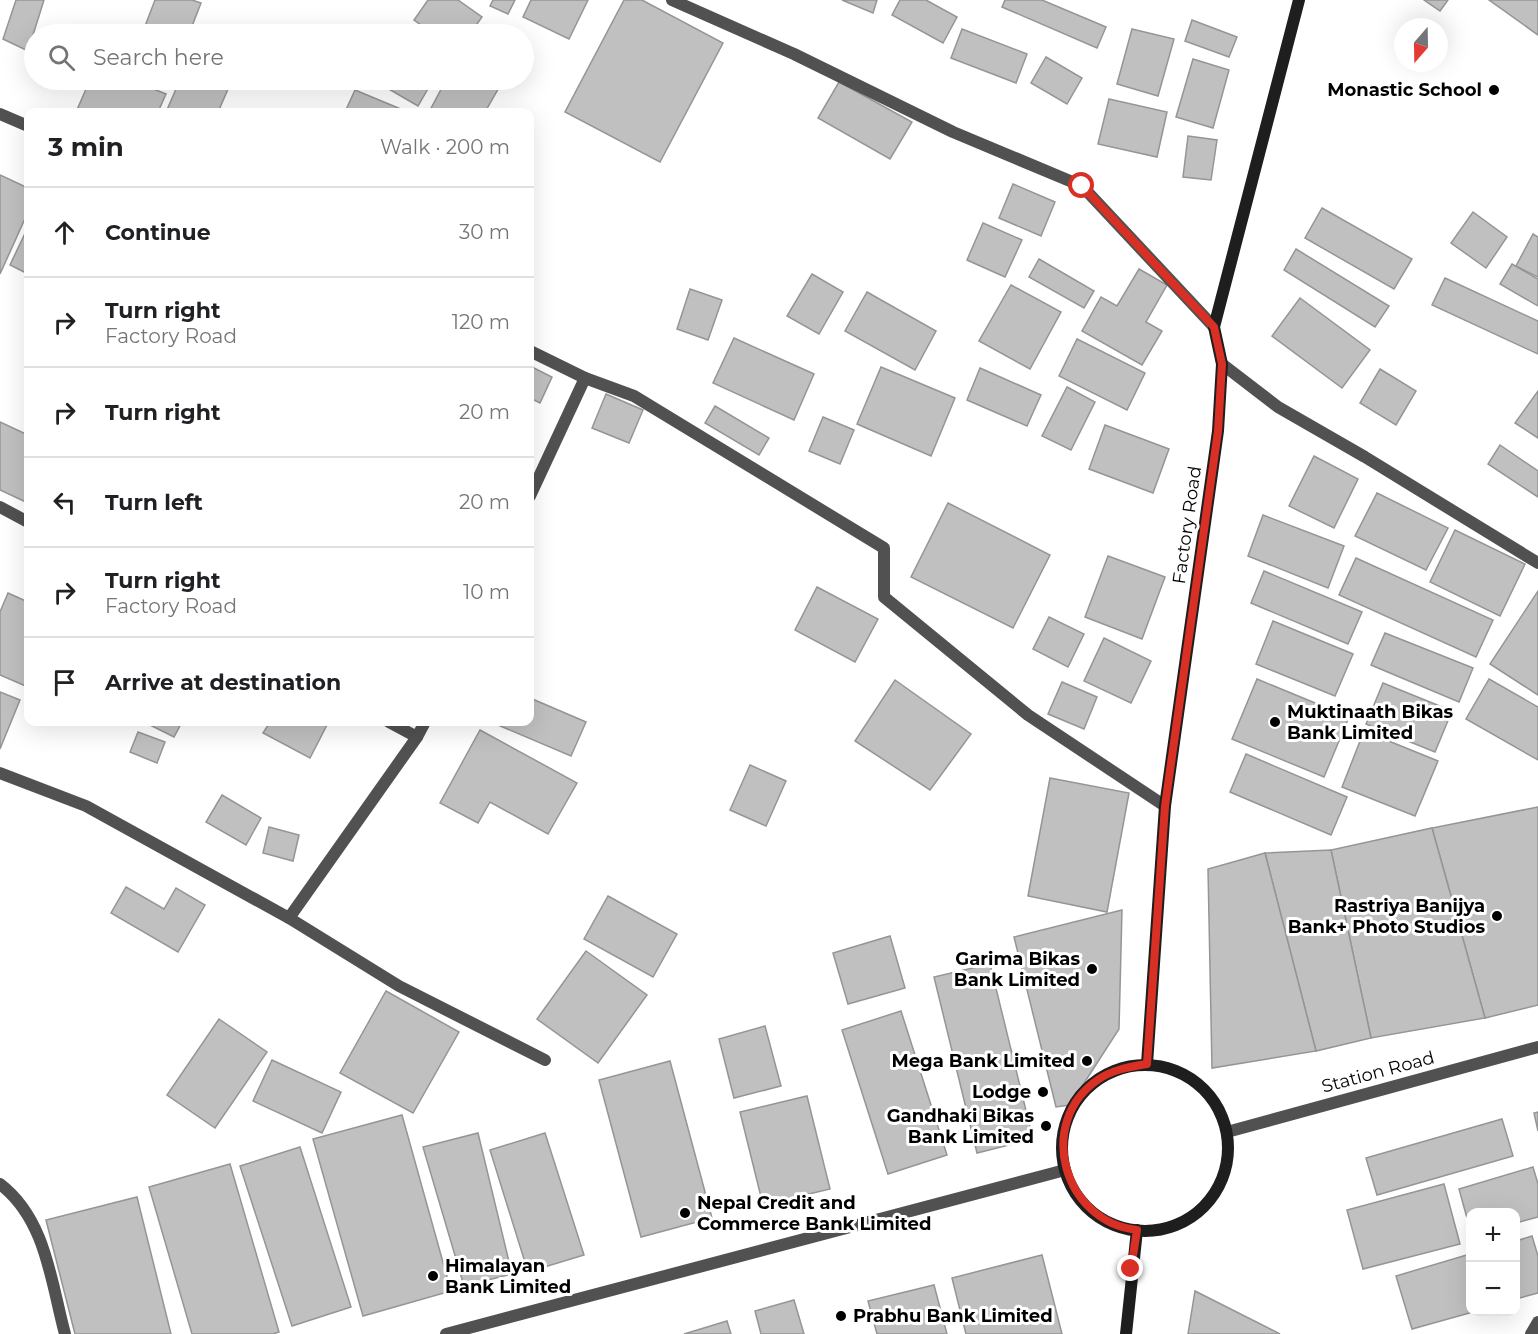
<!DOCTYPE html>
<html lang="en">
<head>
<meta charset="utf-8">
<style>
	:root { --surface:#fff; --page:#f6f6f6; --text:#202124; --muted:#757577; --line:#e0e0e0 }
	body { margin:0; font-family:Montserrat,sans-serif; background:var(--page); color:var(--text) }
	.controls { position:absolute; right:18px; bottom:18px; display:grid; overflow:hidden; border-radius:12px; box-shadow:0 6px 24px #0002 }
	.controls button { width:54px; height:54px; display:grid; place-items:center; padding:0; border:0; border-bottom:2px solid var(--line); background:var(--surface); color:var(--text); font:30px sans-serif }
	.compass { position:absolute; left:1394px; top:18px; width:54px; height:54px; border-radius:50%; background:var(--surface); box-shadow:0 6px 24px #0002; rotate:200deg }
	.stop { position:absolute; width:18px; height:18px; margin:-14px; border:4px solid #d93025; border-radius:50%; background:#fff }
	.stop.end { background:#d93025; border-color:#fff; box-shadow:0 2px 6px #0008 }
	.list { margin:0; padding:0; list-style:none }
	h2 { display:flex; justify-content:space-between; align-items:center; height:78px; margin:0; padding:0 24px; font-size:26px }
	h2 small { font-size:20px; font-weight:400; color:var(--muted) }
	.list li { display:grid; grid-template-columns:39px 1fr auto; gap:18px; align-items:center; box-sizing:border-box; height:90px; padding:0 24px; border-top:2px solid var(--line) }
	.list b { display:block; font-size:22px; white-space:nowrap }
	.list p { margin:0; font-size:20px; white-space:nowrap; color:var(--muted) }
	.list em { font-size:20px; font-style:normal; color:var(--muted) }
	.icon { flex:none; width:33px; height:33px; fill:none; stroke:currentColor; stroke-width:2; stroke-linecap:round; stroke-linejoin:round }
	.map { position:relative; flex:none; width:1538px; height:1334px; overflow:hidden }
	.search { position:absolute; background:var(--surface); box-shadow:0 6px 24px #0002; left:24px; top:24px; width:510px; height:66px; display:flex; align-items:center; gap:15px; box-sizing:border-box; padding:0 21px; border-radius:33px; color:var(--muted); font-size:22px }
	.panel { position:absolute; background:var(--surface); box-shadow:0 6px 24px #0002; left:24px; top:108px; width:510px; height:618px; border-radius:12px }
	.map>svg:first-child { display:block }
</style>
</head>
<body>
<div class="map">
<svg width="1538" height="1334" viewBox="0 0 1538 1334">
	<rect width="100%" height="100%" fill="#fff"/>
	<g fill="#c0c0c0" stroke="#959595" stroke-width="1.5">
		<path d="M16 0H44L28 51 3 39Z"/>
		<path d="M155 0H192L201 3 189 34H142Z"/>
		<path d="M428 0H458L482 17 470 34H434L414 20Z"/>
		<path d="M493 0H515L508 14 490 6Z"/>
		<path d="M531 0H588L569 39 523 17Z"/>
		<path d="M624 0H642L723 43 660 162 565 112Z"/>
		<path d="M842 0H877L873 13Z"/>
		<path d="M900 0H926L957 17 943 43 892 15Z"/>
		<path d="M1005 0H1042L1106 27 1097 48 1002 7Z"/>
		<path d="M1424 0H1448L1440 11Z"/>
		<path d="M1489 0H1538V35Z"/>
		<path d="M1192 20 1237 37 1229 57 1185 41Z"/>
		<path d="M391 29 401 34H387Z"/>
		<path d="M962 29 1027 54 1016 83 951 58Z"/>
		<path d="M1132 29 1174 39 1158 96 1117 84Z"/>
		<path d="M1046 57 1082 78 1067 104 1031 83Z"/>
		<path d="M1193 59 1229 70 1213 128 1176 117Z"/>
		<path d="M90 80H131L166 94 158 112H76Z"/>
		<path d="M180 80H232L218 112H166Z"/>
		<path d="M373 80H433L418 106Z"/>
		<path d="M446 80H493L501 84 485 112H429Z"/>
		<path d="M839 82 912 122 890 159 818 118Z"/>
		<path d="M355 90 408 112H345Z"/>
		<path d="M1109 99 1167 112 1157 157 1098 144Z"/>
		<path d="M1188 136 1217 140 1211 180 1183 177Z"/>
		<path d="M0 175 28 188V212L0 274Z"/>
		<path d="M1013 184 1055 202 1041 236 999 218Z"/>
		<path d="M1322 208 1412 259 1394 289 1305 238Z"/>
		<path d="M1473 212 1507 237 1486 268 1451 243Z"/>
		<path d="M983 223 1022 240 1005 277 967 260Z"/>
		<path d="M28 227V274L10 265Z"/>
		<path d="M1533 234 1538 237V277L1516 266Z"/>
		<path d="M1296 249 1389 306 1375 327 1284 270Z"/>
		<path d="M1039 259 1094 291 1084 308 1029 277Z"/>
		<path d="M1512 264 1538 279V306L1500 284Z"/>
		<path d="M1139 269 1167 285 1146 322 1162 331 1142 365 1082 331 1101 297 1117 306Z"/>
		<path d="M812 274 843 292 819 334 787 316Z"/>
		<path d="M1445 278 1538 321V354L1432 305Z"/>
		<path d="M1011 285 1061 312 1030 369 979 341Z"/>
		<path d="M690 289 722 300 708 340 677 329Z"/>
		<path d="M867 292 936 331 915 370 845 331Z"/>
		<path d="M1300 298 1370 350 1342 388 1272 336Z"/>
		<path d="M734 338 814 374 794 420 713 383Z"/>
		<path d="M1077 339 1145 373 1127 410 1059 376Z"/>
		<path d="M530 366 552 377 540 403 530 398Z"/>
		<path d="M881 367 955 398 931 456 857 424Z"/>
		<path d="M980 368 1041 395 1027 426 967 400Z"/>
		<path d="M1380 369 1416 391 1396 425 1360 403Z"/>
		<path d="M1067 387 1095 402 1071 450 1042 436Z"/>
		<path d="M1538 391V438L1515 423Z"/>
		<path d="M606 394 643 410 629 443 592 428Z"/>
		<path d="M715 406 769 438 759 455 705 423Z"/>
		<path d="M823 417 854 430 840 464 809 451Z"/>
		<path d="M0 422 28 435V503L0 490Z"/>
		<path d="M1105 425 1169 449 1153 493 1089 469Z"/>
		<path d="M1500 445 1538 471V497L1488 464Z"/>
		<path d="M1314 456 1358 479 1334 528 1289 506Z"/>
		<path d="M1377 493 1448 528 1426 570 1355 536Z"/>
		<path d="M948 503 1050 555 1013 628 911 577Z"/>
		<path d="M1263 515 1344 546 1328 588 1248 556Z"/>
		<path d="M1455 530 1525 564 1500 616 1430 582Z"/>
		<path d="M1108 556 1165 577 1142 639 1085 617Z"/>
		<path d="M1356 558 1493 620 1476 657 1339 595Z"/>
		<path d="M1264 571 1362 612 1348 644 1251 603Z"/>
		<path d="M817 587 878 619 855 662 795 630Z"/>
		<path d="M1538 591V695L1490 664Z"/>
		<path d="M8 593 28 602V687L0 675V612Z"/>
		<path d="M1049 617 1084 634 1068 667 1033 649Z"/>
		<path d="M1273 621 1353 654 1335 696 1256 664Z"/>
		<path d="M1385 633 1473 668 1459 702 1371 665Z"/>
		<path d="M1104 638 1151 661 1131 703 1084 681Z"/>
		<path d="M1257 679 1349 717 1324 777 1232 739Z"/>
		<path d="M1489 679 1538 707V760L1466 719Z"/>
		<path d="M895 680 971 734 930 790 855 741Z"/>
		<path d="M1062 682 1097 697 1084 729 1048 714Z"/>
		<path d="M1383 683 1452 711 1435 752 1366 724Z"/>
		<path d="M0 692 20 700 0 749Z"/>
		<path d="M530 698 586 722 571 756 491 722H530Z"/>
		<path d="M144 722H182L174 737Z"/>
		<path d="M270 722H325L328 723 310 758 263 733Z"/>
		<path d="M480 730 577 783 548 834 490 802 478 823 440 803Z"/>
		<path d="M1364 731 1438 761 1415 816 1342 787Z"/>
		<path d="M138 732 165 742 157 763 130 752Z"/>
		<path d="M1246 754 1347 797 1331 835 1230 792Z"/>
		<path d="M750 765 786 781 766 826 730 810Z"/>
		<path d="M1050 778 1129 793 1107 912 1028 896Z"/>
		<path d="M222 795 261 818 246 845 206 822Z"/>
		<path d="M1538 807V1005L1485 1018 1432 828Z"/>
		<path d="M269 827 299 835 293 861 263 853Z"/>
		<path d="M1432 828 1485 1018 1371 1038 1331 850Z"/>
		<path d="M1331 850 1371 1038 1316 1051 1265 853Z"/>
		<path d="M1265 853 1316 1051 1212 1068 1208 869Z"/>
		<path d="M126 887 164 909 176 888 205 905 178 952 111 913Z"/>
		<path d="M608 896 677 934 653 977 584 939Z"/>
		<path d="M1122 910 1119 1029 1070 1105 1056 1107 1014 937Z"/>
		<path d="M890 936 905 988 848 1004 833 953Z"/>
		<path d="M586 951 647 995 598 1063 537 1019Z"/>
		<path d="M990 964 1033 1139 977 1153 934 977Z"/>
		<path d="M386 991 459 1032 413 1113 340 1073Z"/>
		<path d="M901 1011 947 1155 888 1174 842 1030Z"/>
		<path d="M219 1019 267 1052 215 1128 167 1095Z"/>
		<path d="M765 1026 781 1086 734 1098 719 1039Z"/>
		<path d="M272 1060 341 1092 322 1133 253 1101Z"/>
		<path d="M670 1061 712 1218 641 1237 599 1080Z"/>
		<path d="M807 1096 830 1189 763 1205 740 1112Z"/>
		<path d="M1538 1112V1131L1534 1113Z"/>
		<path d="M402 1115 451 1291 363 1316 313 1139Z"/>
		<path d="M1502 1119 1513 1156 1377 1195 1366 1158Z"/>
		<path d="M478 1133 512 1274 464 1286 423 1147Z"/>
		<path d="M545 1133 584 1255 528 1272 490 1150Z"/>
		<path d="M300 1147 351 1307 292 1326 240 1166Z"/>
		<path d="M230 1164 279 1332 273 1334H192L149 1187Z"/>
		<path d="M1533 1167 1538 1184V1217L1516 1223V1212H1470V1229L1459 1189Z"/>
		<path d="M1444 1184 1460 1244 1363 1269 1347 1210Z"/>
		<path d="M137 1197 171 1334H75L46 1220Z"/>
		<path d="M1532 1236 1538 1256V1293L1516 1299V1241Z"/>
		<path d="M1470 1254V1312H1473L1412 1329 1396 1276Z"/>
		<path d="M1042 1255 1062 1334H966L952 1278Z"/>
		<path d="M934 1285 947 1334H877L868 1301Z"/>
		<path d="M1195 1291 1280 1334H1188Z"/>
		<path d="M794 1300 804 1334H761L755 1311Z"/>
		<path d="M727 1321 731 1334H684Z"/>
	</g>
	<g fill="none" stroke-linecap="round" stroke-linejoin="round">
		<g stroke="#515151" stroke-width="12">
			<path d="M672 0 794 54 953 132 1082 186 1214 327"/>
			<path d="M0 114 28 126"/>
			<path d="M530 351 585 378 634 396 884 548V597L1028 715 1165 806"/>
			<path d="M1222 364 1278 407 1365 457 1538 563"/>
			<path d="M530 496 585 378"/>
			<path d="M0 507 28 522"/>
			<path d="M389 722 417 737"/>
			<path d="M425 722 417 737 289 918 399 986 545 1060"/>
			<path d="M0 773 86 806 289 918"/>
			<path d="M0 1184C46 1219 51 1282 65 1334"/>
			<path d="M1531 1334 1538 1322"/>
		</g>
		<g stroke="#515151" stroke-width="12">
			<path d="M1227 1132 1538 1047"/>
			<path d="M446 1334 1065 1170"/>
		</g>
		<g stroke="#1e1e1e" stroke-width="12">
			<path d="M1147 1064 1165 806 1218 431 1222 364 1214 327 1299 0"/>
			<circle cx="1145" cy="1148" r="83"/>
			<path d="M1126 1334 1137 1230"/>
		</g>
	</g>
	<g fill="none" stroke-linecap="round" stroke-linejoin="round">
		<path stroke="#d93025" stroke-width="8" d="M1082 186 1214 327 1222 364 1218 431 1165 806 1147 1064C1130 1067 1114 1069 1099 1079 1035 1121 1063 1222 1137 1230L1131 1269"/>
	</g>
	<g fill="#000" stroke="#fff" stroke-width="2">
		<circle cx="1494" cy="90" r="6"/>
		<circle cx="1275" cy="722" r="6"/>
		<circle cx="1497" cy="916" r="6"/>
		<circle cx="1092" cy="969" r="6"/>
		<circle cx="1087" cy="1061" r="6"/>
		<circle cx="1043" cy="1092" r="6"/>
		<circle cx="1046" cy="1126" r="6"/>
		<circle cx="685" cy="1213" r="6"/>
		<circle cx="433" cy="1276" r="6"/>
		<circle cx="841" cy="1316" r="6"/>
	</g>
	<g text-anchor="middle" stroke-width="6" stroke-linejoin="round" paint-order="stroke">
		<g font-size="18" font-weight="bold" fill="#000" stroke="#fff" text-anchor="end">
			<text x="1482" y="96">Monastic School</text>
			<text x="1287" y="718" text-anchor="start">Muktinaath Bikas<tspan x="1287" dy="21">Bank Limited</tspan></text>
			<text x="1485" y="912">Rastriya Banijya<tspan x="1485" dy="21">Bank+ Photo Studios</tspan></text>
			<text x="1080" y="965">Garima Bikas<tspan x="1080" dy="21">Bank Limited</tspan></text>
			<text x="1075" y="1067">Mega Bank Limited</text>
			<text x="1031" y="1098">Lodge</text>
			<text x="1034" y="1122">Gandhaki Bikas<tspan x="1034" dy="21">Bank Limited</tspan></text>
			<text x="697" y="1209" text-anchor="start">Nepal Credit and<tspan x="697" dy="21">Commerce Bank Limited</tspan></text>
			<text x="445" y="1272" text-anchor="start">Himalayan<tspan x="445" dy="21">Bank Limited</tspan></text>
			<text x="853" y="1322" text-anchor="start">Prabhu Bank Limited</text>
		</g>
		<g font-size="18" fill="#000" stroke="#fff">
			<text transform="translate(1187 525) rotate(-82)" y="6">Factory Road</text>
			<text transform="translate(1378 1072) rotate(-15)" y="6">Station Road</text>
		</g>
	</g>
</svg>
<div class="controls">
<button>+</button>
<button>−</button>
</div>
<svg class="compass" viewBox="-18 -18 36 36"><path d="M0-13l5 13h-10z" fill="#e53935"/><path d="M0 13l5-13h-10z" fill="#757577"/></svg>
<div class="stop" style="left:1082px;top:186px"></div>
<div class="stop end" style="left:1131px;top:1269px"></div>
<div class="search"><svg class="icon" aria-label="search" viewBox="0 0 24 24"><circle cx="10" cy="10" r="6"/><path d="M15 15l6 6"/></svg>Search here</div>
<section class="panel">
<h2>3 min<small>Walk · 200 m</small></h2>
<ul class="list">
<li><svg class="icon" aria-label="ahead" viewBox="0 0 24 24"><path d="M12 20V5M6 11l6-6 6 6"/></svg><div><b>Continue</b></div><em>30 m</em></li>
<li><svg class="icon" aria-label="right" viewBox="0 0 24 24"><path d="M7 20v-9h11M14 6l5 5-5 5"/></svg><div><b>Turn right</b><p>Factory Road</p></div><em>120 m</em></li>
<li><svg class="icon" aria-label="right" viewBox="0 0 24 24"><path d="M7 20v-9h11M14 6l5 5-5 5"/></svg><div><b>Turn right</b></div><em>20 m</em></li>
<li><svg class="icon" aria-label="left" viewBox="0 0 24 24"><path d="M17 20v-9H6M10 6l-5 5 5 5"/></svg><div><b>Turn left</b></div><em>20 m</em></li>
<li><svg class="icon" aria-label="right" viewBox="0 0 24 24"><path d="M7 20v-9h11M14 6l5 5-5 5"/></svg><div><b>Turn right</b><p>Factory Road</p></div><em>10 m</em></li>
<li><svg class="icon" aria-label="arrive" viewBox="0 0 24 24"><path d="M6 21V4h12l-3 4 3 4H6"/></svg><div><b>Arrive at destination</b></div></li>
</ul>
</section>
</div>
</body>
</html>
